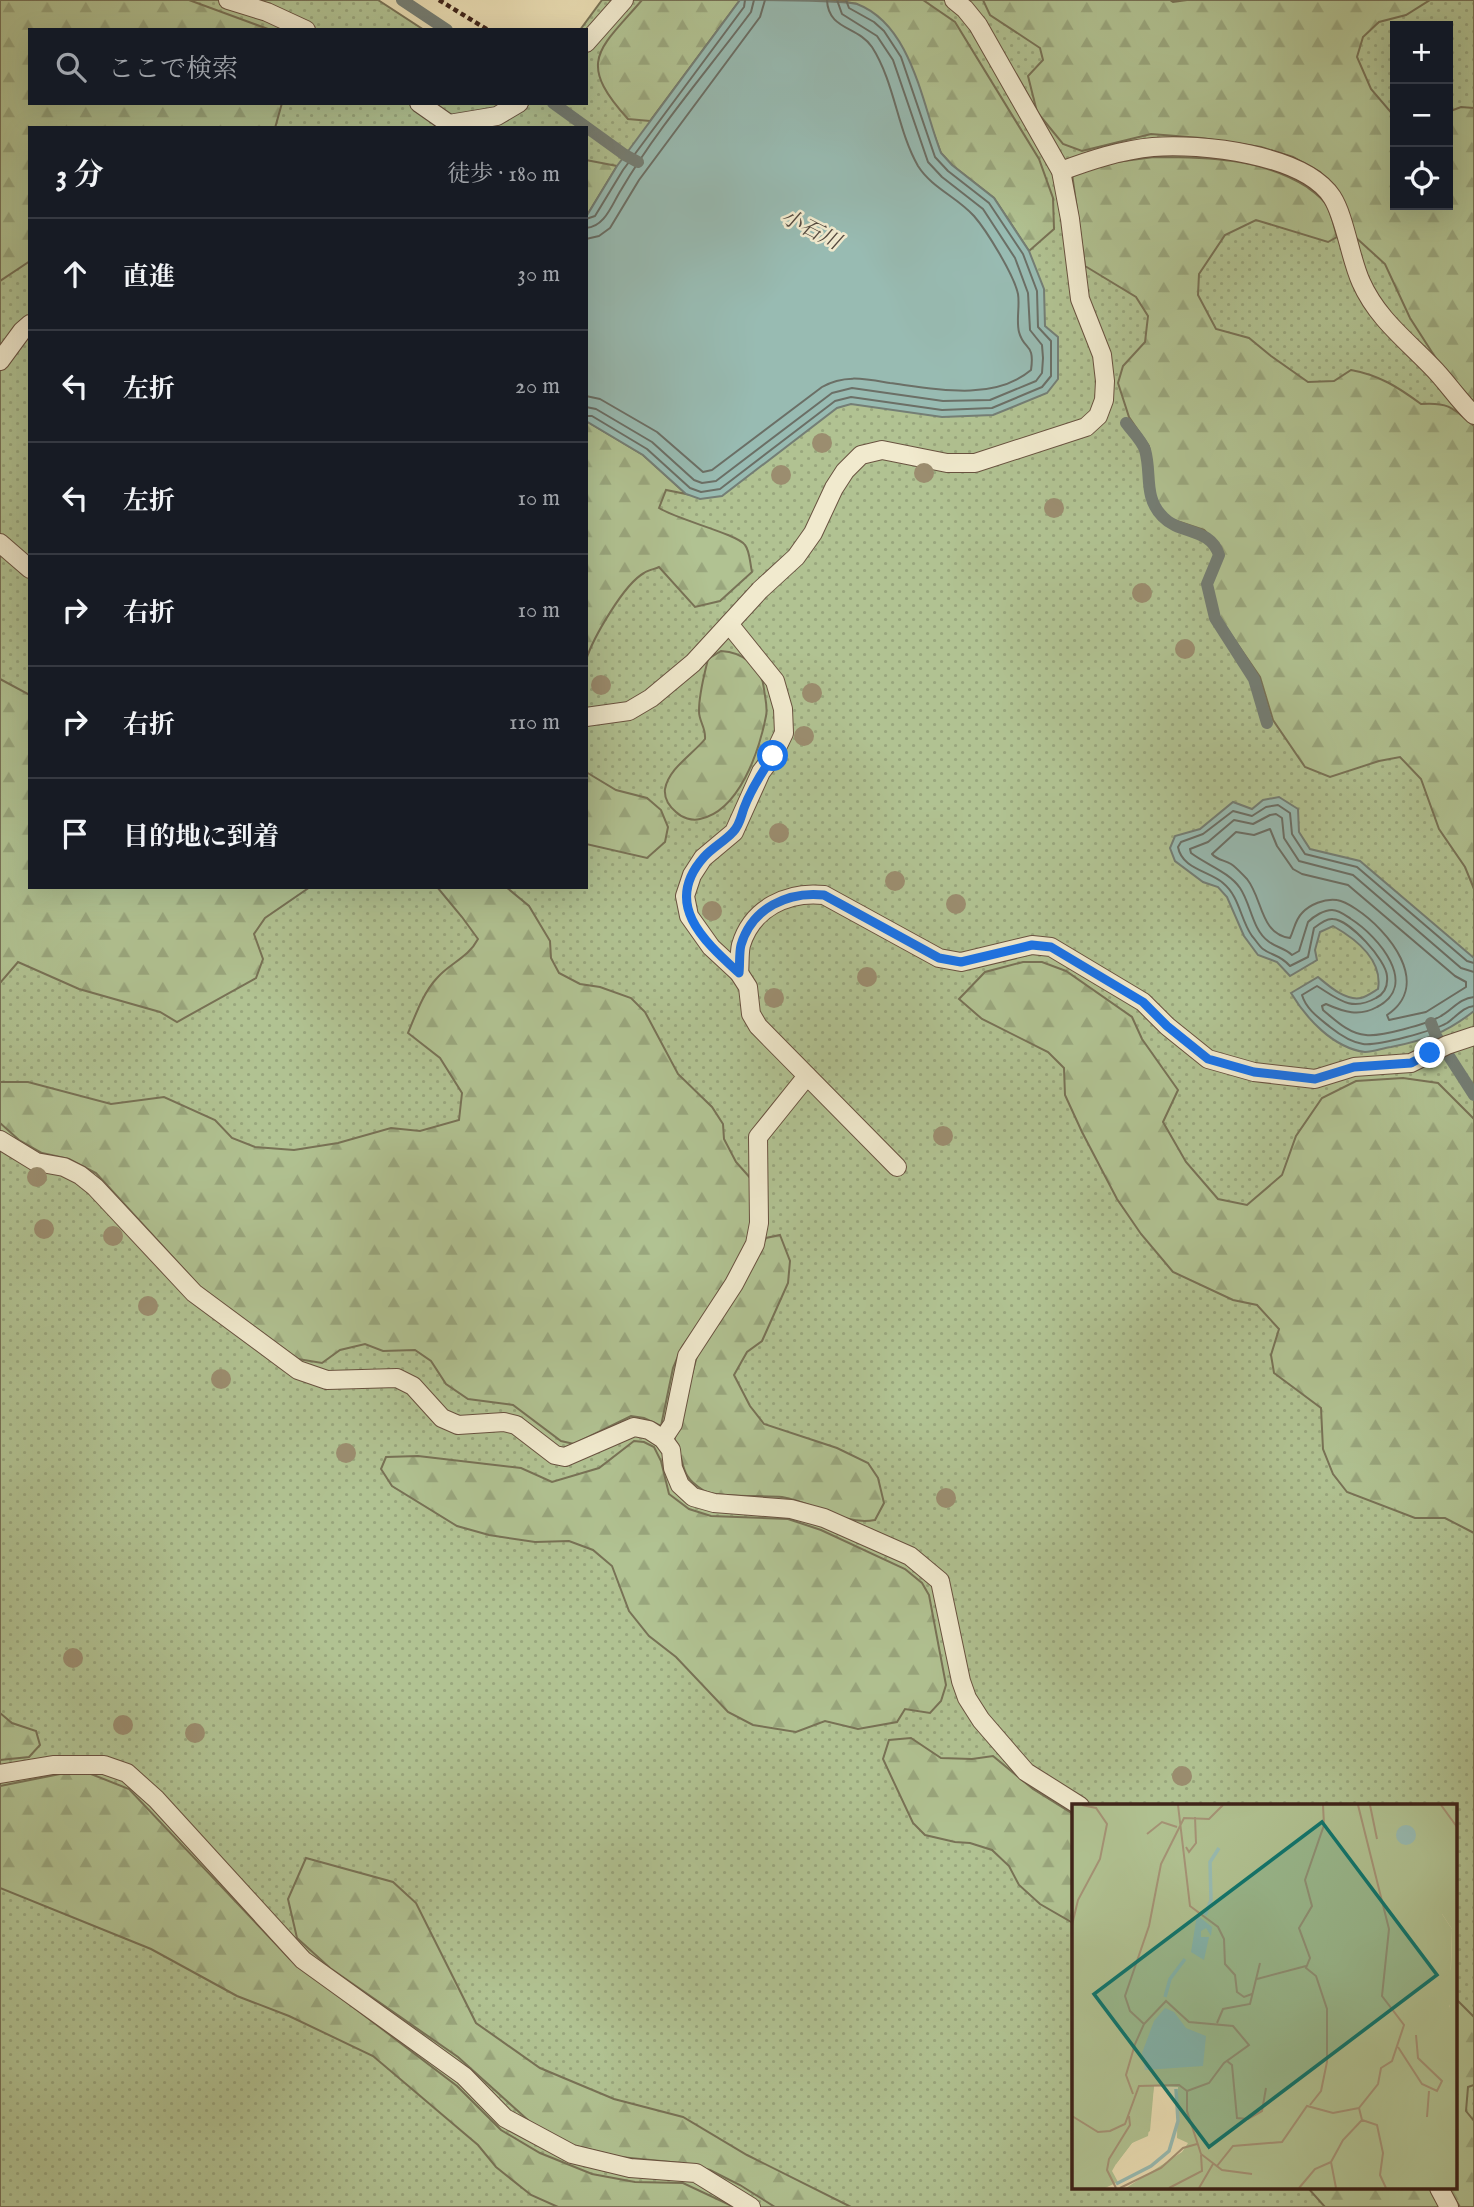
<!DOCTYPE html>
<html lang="ja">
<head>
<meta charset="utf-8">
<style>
	:root { --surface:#171b24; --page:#20242c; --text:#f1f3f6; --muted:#9ea1a6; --line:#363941 }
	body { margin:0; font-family:"IM FELL English","Noto Serif JP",serif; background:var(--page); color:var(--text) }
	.controls { position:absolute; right:21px; top:21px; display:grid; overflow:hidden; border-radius:0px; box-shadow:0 7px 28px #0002 }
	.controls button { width:63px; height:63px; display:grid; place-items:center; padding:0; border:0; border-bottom:2px solid var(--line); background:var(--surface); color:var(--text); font:35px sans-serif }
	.stop { position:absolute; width:21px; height:21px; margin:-16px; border:5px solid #1a73e8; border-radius:50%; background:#fff }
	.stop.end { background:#1a73e8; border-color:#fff; box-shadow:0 2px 7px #0008 }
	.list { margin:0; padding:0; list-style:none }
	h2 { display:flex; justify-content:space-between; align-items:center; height:91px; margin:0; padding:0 28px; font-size:30px }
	h2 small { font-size:23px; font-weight:400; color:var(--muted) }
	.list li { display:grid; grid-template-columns:46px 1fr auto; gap:21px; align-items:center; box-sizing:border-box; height:112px; padding:0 28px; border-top:2px solid var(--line) }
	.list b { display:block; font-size:26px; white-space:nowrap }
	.list em { font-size:23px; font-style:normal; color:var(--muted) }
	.icon { flex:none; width:38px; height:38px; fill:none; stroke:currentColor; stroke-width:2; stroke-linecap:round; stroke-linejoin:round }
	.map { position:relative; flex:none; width:1474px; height:2207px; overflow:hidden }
	.search { position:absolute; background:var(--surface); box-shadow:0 7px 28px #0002; left:28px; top:28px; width:560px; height:77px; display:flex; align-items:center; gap:18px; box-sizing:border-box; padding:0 24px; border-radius:0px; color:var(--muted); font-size:26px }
	.panel { position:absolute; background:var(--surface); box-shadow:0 7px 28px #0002; left:28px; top:126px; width:560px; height:763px; border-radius:0px }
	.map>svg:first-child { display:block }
</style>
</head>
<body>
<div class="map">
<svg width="1474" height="2207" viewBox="0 0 1474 2207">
	<defs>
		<pattern id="green-dots" width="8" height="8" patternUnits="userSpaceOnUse" patternTransform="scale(1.75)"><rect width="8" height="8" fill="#b1c292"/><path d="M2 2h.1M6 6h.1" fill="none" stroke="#99a67d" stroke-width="1.8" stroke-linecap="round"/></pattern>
		<pattern id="forest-firs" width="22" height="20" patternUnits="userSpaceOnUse" patternTransform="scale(1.75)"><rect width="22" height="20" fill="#b1c292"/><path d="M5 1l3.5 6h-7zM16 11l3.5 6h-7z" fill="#99a67d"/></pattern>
	</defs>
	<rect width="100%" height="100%" fill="#eadeb4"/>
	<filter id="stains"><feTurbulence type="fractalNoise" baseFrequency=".00286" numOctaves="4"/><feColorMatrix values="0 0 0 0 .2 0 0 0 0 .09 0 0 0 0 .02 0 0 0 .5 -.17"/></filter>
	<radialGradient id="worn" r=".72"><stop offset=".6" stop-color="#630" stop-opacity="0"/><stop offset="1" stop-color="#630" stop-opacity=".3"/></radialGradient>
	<path fill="url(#green-dots)" stroke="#787256" stroke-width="2" fill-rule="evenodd" d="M0 0H378L424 30H30V103H586V30H580L602 0H1474V2207H0ZM1395 26H1448V205H1395ZM30 128H586V887H30ZM1073 1806H1455V2188H1073Z"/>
	<g fill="url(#forest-firs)" stroke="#787256" stroke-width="2">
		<path d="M0 0H189L268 29 30 30V103H282L275 128H30V261L0 281Z"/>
		<path d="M642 0H740L650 121 628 119C575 61 600 49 642 0Z"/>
		<path d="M835 0H923L955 22 1039 159 1053 198 1054 229 1029 251 994 198 952 165 941 153 931 126 857 4Z"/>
		<path d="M983 0H1170L1173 2 1187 0H1430L1406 15 1379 22 1363 37 1357 57 1371 89 1395 117V205H1448V112L1461 107 1474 108V402L1437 360 1410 318 1385 264 1353 235 1332 185 1320 172 1293 157 1261 147 1201 138 1151 134 1082 151 1063 144 1037 112 1028 76 1043 60 1040 48 990 15Z"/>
		<path d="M1154 157C1206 157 1262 158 1307 187 1314 192 1323 198 1327 206 1332 215 1334 227 1337 237L1328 242 1256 220 1225 235 1199 274 1198 295 1216 329 1249 338 1271 356 1308 382 1334 381 1351 370C1379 375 1398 387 1421 404 1449 402 1453 408 1474 426V889L1465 867 1439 829 1421 779 1400 757 1379 761 1330 777 1305 767 1273 720 1260 677 1219 617 1211 585 1222 558 1219 544 1204 530 1174 520 1164 513 1153 496 1149 446 1129 417 1118 383 1123 366 1145 342 1148 316 1136 297 1085 266 1072 174 1101 164Z"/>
		<path d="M586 160 617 166 586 217Z"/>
		<path d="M586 421 643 455 686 494 666 490 659 508C678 520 737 534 745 545 750 551 750 564 752 572L720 601 695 607 659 567C655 569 648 570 644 573 624 584 593 638 586 660Z"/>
		<path d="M721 651C743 652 762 667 764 689 765 698 768 708 766 716 759 752 739 811 700 819 692 821 682 818 676 812 669 806 664 798 665 789 669 768 693 754 705 739 706 727 699 722 699 711 699 693 704 676 708 659Z"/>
		<path d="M0 679 30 695V887H310L265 918 254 934 263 959 256 978 177 1022 160 1012 79 989 18 962 0 983Z"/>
		<path d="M586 772 616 790 647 798 661 810 668 827 665 842 647 858 586 844Z"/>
		<path d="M437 887H506L529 906 550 941 551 958 559 973 580 984 600 987 631 998 645 1012 678 1074 712 1107 723 1124 724 1139 736 1162 752 1180V1219L750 1235 731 1277 682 1347 673 1368 661 1426 644 1418 631 1416 574 1444 561 1441 513 1405 468 1399 446 1384 431 1361 415 1350 383 1351 365 1344 340 1350 322 1363 298 1359 203 1290 96 1173 69 1159 42 1153 19 1140 0 1123V1082H28L111 1104 164 1097 215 1120 232 1138 255 1147 294 1150 338 1143 391 1128 420 1131 459 1120 462 1093 440 1058 408 1033C416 1014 423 993 437 978 450 963 468 958 478 939L462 917Z"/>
		<path d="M1023 962H1042L1066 971 1132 1017 1142 1039 1178 1090 1163 1122 1186 1162 1218 1199 1247 1205 1282 1175 1296 1136 1322 1098 1356 1081 1403 1078 1438 1083 1474 1119V1533L1445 1518H1415L1347 1492 1333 1474 1323 1449 1321 1408 1274 1373 1271 1355 1279 1329 1257 1305 1233 1300 1173 1272 1141 1234 1117 1199 1082 1132 1065 1095 1064 1068 1048 1052 982 1019 959 999 985 972Z"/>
		<path d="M780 1235 790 1261 788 1283 762 1341 747 1352 734 1375 750 1406 764 1424 837 1448 868 1463 878 1478 884 1503 875 1520C843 1526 814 1502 782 1497 765 1495 715 1498 703 1490 677 1474 687 1462 674 1441L698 1352 741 1285 766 1238Z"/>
		<path d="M634 1441 644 1442 654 1447 661 1461 669 1494 689 1509 711 1516 788 1519 821 1530 905 1569 922 1583 929 1595 946 1685 941 1701 930 1713 905 1709 897 1722 858 1729 825 1721 796 1732 753 1725 728 1712 676 1657 649 1636 629 1611 612 1566 593 1550 569 1541 535 1542 489 1535 457 1526 392 1486 381 1469 386 1457 418 1456 521 1468 552 1482 599 1468Z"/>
		<path d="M0 1713 12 1723 36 1731 40 1745 29 1757 0 1760Z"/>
		<path d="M911 1738 941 1758 972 1759 993 1756 1033 1789 1073 1814V1923L1040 1904 1019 1885 1009 1866 992 1850 970 1843 955 1842 925 1835 913 1823 883 1759 889 1740Z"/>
		<path d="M60 1774H91L129 1789 290 1959 457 2086 501 2130 540 2153 592 2174 635 2182 683 2183 734 2207H558L531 2195 496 2167 478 2145 373 2056 289 2016 237 1996 151 1949 0 1888V1786Z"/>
		<path d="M306 1858 393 1882 416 1903 476 2023 540 2068 614 2099 683 2117 747 2155 851 2207H775L740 2185 710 2170 681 2163 620 2157 572 2145 529 2121 458 2057 330 1968 297 1938 288 1899Z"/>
		<path d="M1455 1998 1474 2017V2085L1468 2087 1466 2111 1474 2121V2207H1460L1448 2188H1455Z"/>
		<path d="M1308 2188H1431L1440 2207H1325Z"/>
	</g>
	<g fill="#98bbb2" stroke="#747e75" stroke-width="2">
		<path d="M740 0C769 0 833 0 857 4 912 25 922 104 941 153L952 165 994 198 1029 251 1044 289 1045 326 1058 337V379L1047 393 993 415 942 417 851 404 837 408 722 496 700 499 686 494 643 455 586 421V217L617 166Z"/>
		<path d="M1279 797 1298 809 1299 832 1310 849 1360 861 1474 958V1011C1446 1033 1426 1040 1391 1047 1383 1048 1373 1052 1365 1052 1333 1048 1306 1018 1291 993L1318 977C1329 986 1345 1001 1361 998 1366 997 1373 992 1378 989 1383 960 1356 939 1333 926L1320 932 1315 950 1317 960 1290 976 1277 962 1258 955 1244 936 1227 897 1218 887 1203 882 1175 861 1170 848 1175 836 1200 829 1233 802 1252 809 1263 800Z"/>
	</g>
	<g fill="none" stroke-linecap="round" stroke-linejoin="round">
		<g stroke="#6b6f66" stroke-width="2">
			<path d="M586 219 595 216 623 170 744 7 745 0"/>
			<path d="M586 228C605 227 612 204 621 190 658 127 708 70 751 12L754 0"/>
			<path d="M586 239 599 236 610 228 639 180 760 17 765 0"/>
			<path d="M586 396 600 399 657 432 703 472 712 470 822 387C844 374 866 379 890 383 934 389 993 402 1031 370 1035 342 1024 351 1019 332 1016 320 1020 306 1018 294 1014 275 987 231 974 216 957 197 932 188 918 166 897 129 895 83 872 47 858 26 828 30 827 0"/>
			<path d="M586 407 596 409 652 442 694 480 702 483 716 481 832 393 852 388 943 401 990 400 1036 381 1042 373 1043 358 1042 345 1030 330 1028 293 1015 258 983 209 942 177 928 162 893 60 877 36 842 14 837 0"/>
			<path d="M586 416H592L647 449 690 488 701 492 720 489 835 401 851 397 942 410 992 408 1042 387 1051 376V341L1038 327 1037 291 1023 254 989 203 948 171 935 157 901 57 884 31 874 22 849 8 846 0"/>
			<path d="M1270 829 1277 846 1293 869 1302 874 1348 885 1455 976 1466 982V987L1426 1012 1389 1020 1387 1015C1433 984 1388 930 1356 909 1350 905 1344 901 1337 900 1325 898 1309 905 1302 913 1295 920 1294 930 1290 938 1260 934 1263 899 1247 879 1242 874 1237 868 1231 864 1224 860 1217 860 1212 854L1236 832 1254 835Z"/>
			<path d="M1474 963 1467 961 1357 867 1305 854 1292 834 1290 813 1278 805 1266 807 1252 816 1233 811 1203 834 1181 842 1178 847C1182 869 1209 871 1223 883 1240 897 1240 919 1252 936 1255 939 1259 946 1263 949 1272 956 1279 954 1290 966L1308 957 1314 928C1319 924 1327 918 1333 919 1350 920 1386 960 1387 976 1388 986 1384 994 1376 998 1351 1012 1338 999 1317 986L1302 995C1306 1009 1319 1018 1330 1027 1340 1035 1350 1042 1363 1044 1378 1046 1433 1031 1447 1023 1456 1017 1463 1007 1474 1006"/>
			<path d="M1474 972 1461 968 1353 875 1299 861 1284 838 1282 818 1276 814 1270 815 1253 824 1234 820 1208 842 1190 849 1191 853C1207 865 1229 872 1240 888 1251 904 1252 929 1268 941 1275 947 1285 948 1292 955L1299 951 1308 922C1314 916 1324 910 1332 910 1339 910 1345 915 1351 919 1378 936 1420 985 1377 1007 1359 1017 1344 1012 1326 1004L1322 1006 1323 1010C1335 1020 1349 1034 1366 1035 1380 1037 1428 1024 1441 1016 1452 1010 1460 998 1474 997"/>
		</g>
		<g stroke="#747e75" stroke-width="12">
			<path d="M402 0 447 30"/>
			<path d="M553 103 625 155 638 162"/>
			<path d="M1126 423C1132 431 1142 441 1145 450 1152 474 1143 497 1163 517 1180 535 1210 527 1219 555L1207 584 1215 618 1254 679 1267 723"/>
			<path d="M1431 1023 1436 1036 1474 1095"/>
		</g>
		<g stroke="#695240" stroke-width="20">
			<g id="lane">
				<path d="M228 0 267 12 306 30"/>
				<path d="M586 43 624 0"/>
				<path d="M419 103 449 124 497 116 519 103"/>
				<path d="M1061 171C1091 160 1121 150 1153 147 1200 143 1304 154 1332 197 1345 217 1350 258 1361 282 1377 318 1405 339 1432 367 1447 382 1458 400 1474 415"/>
				<path d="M0 361 22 331 30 324"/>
				<path d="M0 543 30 569"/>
				<path d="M729 624 775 681 783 709 784 733 773 756 761 772 734 832 703 858 692 875 685 896 689 916 711 947 739 973 748 987 751 1014 758 1026 897 1167"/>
				<path d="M586 717 629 711 651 698 693 663 760 590 796 557 813 533 834 488 845 471 861 455 882 450 947 463H975L1086 427 1098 416 1104 400 1105 381 1102 355 1080 299 1070 219 1061 171 978 25 965 9 954 0"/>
				<path d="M739 973C740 964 739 953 741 945 752 908 788 891 824 895L939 958 961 962 1032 945 1051 947 1143 1002 1167 1026 1208 1059 1254 1072 1315 1079 1354 1067 1411 1063 1447 1045 1474 1036"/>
				<path d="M0 1140 36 1162 64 1167 80 1175 95 1187 194 1293 298 1370 327 1380 397 1378 413 1386 442 1418 458 1425 504 1422 516 1425 555 1455 565 1457 634 1427 649 1430 663 1439 671 1450 673 1468 680 1485 693 1497 714 1503 791 1509 824 1518 910 1556 940 1581 961 1681 967 1698 981 1720 1026 1772 1080 1806"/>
				<path d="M663 1439 673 1424 687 1356 734 1284 755 1244 759 1223 758 1137 807 1076"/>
				<path d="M0 1774 53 1765H104L127 1773 156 1799 303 1960 464 2076 505 2118 572 2154 630 2168 696 2173 751 2207"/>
				<path d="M1439 2188 1449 2207"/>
			</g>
		</g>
		<path stroke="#3e2319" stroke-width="4.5" stroke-dasharray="5 3.5" stroke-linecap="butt" d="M439 0 488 30"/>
		<use href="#lane" stroke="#f1eace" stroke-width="18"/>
	</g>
	<g fill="#9b8d6f">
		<circle cx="822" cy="443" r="10"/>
		<circle cx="924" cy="473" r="10"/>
		<circle cx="781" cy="475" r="10"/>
		<circle cx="1054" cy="508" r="10"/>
		<circle cx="1142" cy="593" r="10"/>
		<circle cx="1185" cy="649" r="10"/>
		<circle cx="601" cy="685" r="10"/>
		<circle cx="812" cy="693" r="10"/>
		<circle cx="804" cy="736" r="10"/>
		<circle cx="779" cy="833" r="10"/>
		<circle cx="895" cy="881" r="10"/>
		<circle cx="956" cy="904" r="10"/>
		<circle cx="712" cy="911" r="10"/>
		<circle cx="867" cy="977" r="10"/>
		<circle cx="774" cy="998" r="10"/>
		<circle cx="943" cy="1136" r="10"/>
		<circle cx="37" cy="1177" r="10"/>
		<circle cx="44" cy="1229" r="10"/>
		<circle cx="113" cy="1236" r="10"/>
		<circle cx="148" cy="1306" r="10"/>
		<circle cx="221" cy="1379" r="10"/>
		<circle cx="346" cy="1453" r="10"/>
		<circle cx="946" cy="1498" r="10"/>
		<circle cx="73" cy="1658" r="10"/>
		<circle cx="123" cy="1725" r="10"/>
		<circle cx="195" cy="1733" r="10"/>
		<circle cx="1182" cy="1776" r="10"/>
	</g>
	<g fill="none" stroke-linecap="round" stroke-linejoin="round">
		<path stroke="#1a73e8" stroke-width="9" d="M773 756C762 772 751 789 744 808 741 816 740 825 733 832 725 841 713 847 704 857 662 904 704 941 739 973 740 964 739 953 741 945 752 908 788 891 824 895L939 958 961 962 1032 945 1051 947 1143 1002 1167 1026 1208 1059 1254 1072 1315 1079 1354 1067 1411 1063 1430 1053"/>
	</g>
	<g text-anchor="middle" stroke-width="5" stroke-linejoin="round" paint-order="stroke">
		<g font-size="21" font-style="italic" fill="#54493f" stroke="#f1eace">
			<text transform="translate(811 229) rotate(27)" y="7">小石川</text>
		</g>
	</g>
	<g transform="translate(1072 1804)">
		<rect width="385" height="385" fill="#eadeb4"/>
		<path d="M0 1H385V54L379 13 370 110 380 125 377 220 385 258V384H54L110 348 116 339 105 334 106 283 82 282 78 327 60 339 44 360 40 367 46 378 33 384H0Z" fill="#b1c292"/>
		<path d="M6 1 26 8 33 17 28 49 0 118V3ZM28 1H49L38 50 33 47 36 15ZM175 1H201L187 35 176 39 178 54 172 56 162 52 173 40 160 36 171 29 166 4ZM238 1H250L251 19 242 43H232L233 26 241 24ZM252 1H264L259 18 260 59 257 63 249 58 255 104 248 115 235 74 246 50ZM345 1H367L384 23 385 299 371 236V215L378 202 365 183 379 165 380 125 370 110 355 55 357 9ZM291 10H298L317 62 313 72 323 117 321 144 332 214 312 192 317 133ZM90 18 104 24 88 54 76 31ZM108 29 111 48 110 65 105 69 112 86 106 109 115 119 106 139 114 148 98 174V185L89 197 80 199V210L71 218 54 196 57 186 66 198 76 192 66 162 94 51ZM87 57 76 120 52 193 69 222 59 242 50 246 44 240 45 221 41 222 32 244 37 252 29 285 15 304 19 314H36L40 320 19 323 0 310V287L15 270 20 243 21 227 12 213 19 195 34 199 39 194 40 187 31 176 36 160 66 125 69 114 64 84 69 71ZM168 61 178 65 186 87 174 107 177 122 164 150 165 166 155 160V144L165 130 164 120H147L137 110 145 65 164 67ZM304 71 306 100 315 123 311 165 305 166 301 155 309 126 299 74ZM239 113 257 130 251 161 259 177 258 189 247 170 237 165 229 122ZM226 134 236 153 233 161 205 167 208 161 222 159 221 139ZM233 163 242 172 244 195 253 203 252 259 238 240 233 223 217 208 212 220H197L192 233 179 236 171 229 172 208 178 216V228H189L194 209 191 197 200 173ZM314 203 330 221 324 235 317 229V249L311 254 303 251ZM78 216 82 217 72 245V263L100 269 95 277H74L61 284 57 267ZM137 221 145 224 146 232 163 231 169 246 160 251 152 247 139 276 126 282 112 281 106 266 126 264 134 233 138 235ZM14 226V245L1 264 6 237ZM218 240 229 245 235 266 246 267 249 282 218 317 213 331 201 338 180 340 167 333 150 338 144 358 132 351 119 309 140 299V282L153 262 159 317 166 321 193 316 205 306V279L193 268 164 256 197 242ZM317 263 324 268 336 266 359 291 365 288 373 333 369 341 360 338 349 320 351 300 341 289 326 288 306 306 317 283 310 274 311 265ZM82 281 76 332 60 339 44 360 42 352 64 320 65 291ZM290 319 301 320 310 340 308 378 304 384H289L285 372 291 354 271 341ZM29 352 35 356 27 378 0 384V378L21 372ZM385 354V384H363L371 356ZM145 366 157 369 171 384H129L135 377 144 376 139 369Z" fill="#b1c292"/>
		<path d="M324 31a10 10 0 1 1 20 0a10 10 0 1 1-20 0ZM125 111 140 123 139 132 134 124 129 127V133H137L132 156 119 148ZM93 204 102 208 114 224 134 232 131 262 73 266 70 249 82 217Z" fill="#98bbb2"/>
		<path fill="none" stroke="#98bbb2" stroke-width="3.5" d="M133 111 139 96 138 58 147 44M93 193 98 175 113 155M44 380 79 362 97 347 106 317 104 285"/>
		<path fill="none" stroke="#a59376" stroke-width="2" d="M106 1 118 102 146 123 152 135 153 160 163 171 165 188 172 193 180 190M286 1 317 125 310 192 332 221 320 257 309 264 306 280 287 304 290 316 305 321 311 349 308 371 314 384M298 1 305 35M369 1 385 23M385 24V52M75 30 90 18 105 23M114 43 117 48 124 39 123 13M0 121 6 96 28 55 35 20 24 4 10 1M185 175 234 162M145 219 151 205 178 200 188 159M72 220 58 207 53 192 77 122 89 60 112 14 137 15 151 1M326 243 350 280 365 287 370 277 346 254 344 231M155 257 160 261 165 314 176 315 190 307 194 284M61 290 54 271 63 240 72 220 94 197 117 218 161 222 177 241 152 259 137 279 115 287M238 301 249 287 255 258V205L244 172 234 164 238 154 227 124 240 102 233 76 252 21 251 1M0 312 26 328 38 327 53 320 67 282 107 281 115 287V307L129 350 150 366 180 370M355 313 357 287M145 362 161 342 210 338 235 302 261 309 287 304M44 384 35 366 37 355 58 321 57 312M48 384 89 364 111 344 125 340M97 384 130 367 129 351M127 384 141 360M227 384 243 365 259 358M264 384 259 358 271 336 290 316"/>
		<path fill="#0f766e" fill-opacity="0.15" stroke="#0f766e" stroke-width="3.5" d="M250 18 365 171 137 343 22 190Z"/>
		<rect width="385" height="385" fill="none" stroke="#3e2319" stroke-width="3.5"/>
	</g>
	<rect width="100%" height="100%" filter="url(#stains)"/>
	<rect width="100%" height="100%" fill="url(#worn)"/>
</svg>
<div class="controls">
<button>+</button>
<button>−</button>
<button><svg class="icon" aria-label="locate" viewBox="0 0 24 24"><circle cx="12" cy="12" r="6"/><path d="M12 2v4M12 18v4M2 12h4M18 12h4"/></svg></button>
</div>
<div class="stop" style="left:773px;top:756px"></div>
<div class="stop end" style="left:1430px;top:1053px"></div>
<div class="search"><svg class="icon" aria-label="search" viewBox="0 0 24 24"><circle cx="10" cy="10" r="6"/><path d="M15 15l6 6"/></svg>ここで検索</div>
<section class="panel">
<h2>3 分<small>徒歩 · 180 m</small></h2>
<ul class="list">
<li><svg class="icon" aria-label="ahead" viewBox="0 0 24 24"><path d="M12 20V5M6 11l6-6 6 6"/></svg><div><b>直進</b></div><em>30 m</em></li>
<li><svg class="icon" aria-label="left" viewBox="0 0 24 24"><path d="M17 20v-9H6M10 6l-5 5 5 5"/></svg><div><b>左折</b></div><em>20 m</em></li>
<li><svg class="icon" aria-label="left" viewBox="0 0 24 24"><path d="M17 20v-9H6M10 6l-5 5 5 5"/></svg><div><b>左折</b></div><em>10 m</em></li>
<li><svg class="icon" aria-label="right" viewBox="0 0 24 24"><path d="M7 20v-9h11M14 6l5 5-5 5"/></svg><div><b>右折</b></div><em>10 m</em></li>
<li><svg class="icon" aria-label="right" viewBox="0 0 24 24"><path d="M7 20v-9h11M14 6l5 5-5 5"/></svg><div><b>右折</b></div><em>110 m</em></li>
<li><svg class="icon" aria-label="arrive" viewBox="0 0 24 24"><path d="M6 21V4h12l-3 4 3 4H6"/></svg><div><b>目的地に到着</b></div></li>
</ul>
</section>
</div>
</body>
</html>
